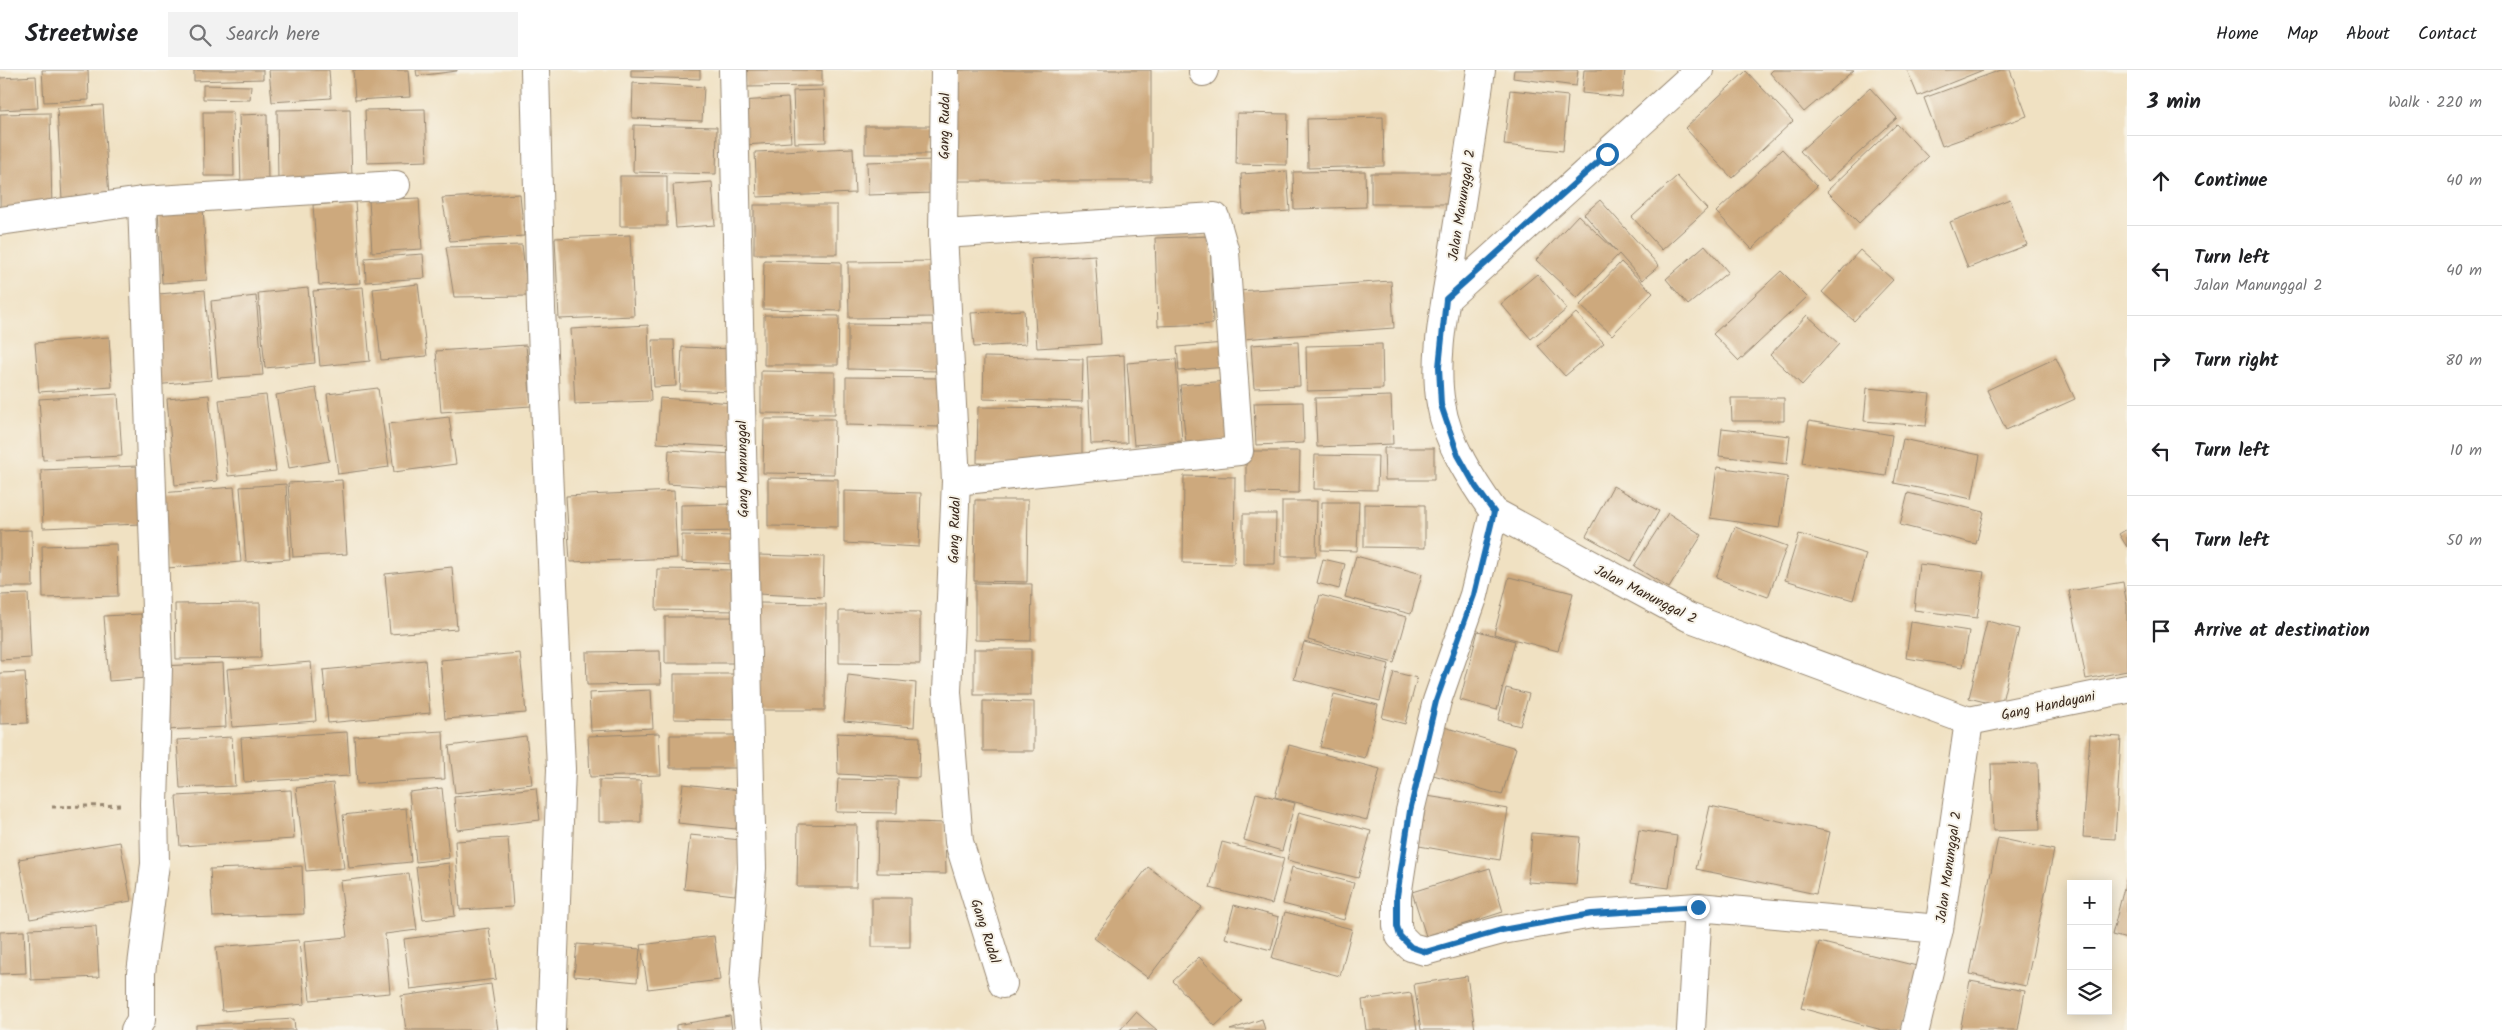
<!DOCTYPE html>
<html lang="en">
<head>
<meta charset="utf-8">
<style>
	:root { --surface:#fff; --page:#f2f2f2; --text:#202124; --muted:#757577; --line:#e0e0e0 }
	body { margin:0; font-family:Kalam,sans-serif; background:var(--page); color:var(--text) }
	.controls { position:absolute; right:15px; bottom:15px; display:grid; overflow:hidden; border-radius:0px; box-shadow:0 2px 12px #0003 }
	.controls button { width:45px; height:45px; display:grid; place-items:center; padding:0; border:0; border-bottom:1px solid var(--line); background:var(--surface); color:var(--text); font:25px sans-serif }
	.stop { position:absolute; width:15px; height:15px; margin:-11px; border:4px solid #1f6fb2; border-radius:50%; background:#fff }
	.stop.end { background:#1f6fb2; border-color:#fff; box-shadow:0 1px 5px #0008 }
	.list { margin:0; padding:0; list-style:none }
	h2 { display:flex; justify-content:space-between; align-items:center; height:65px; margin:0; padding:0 20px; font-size:21px }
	h2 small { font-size:16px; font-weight:400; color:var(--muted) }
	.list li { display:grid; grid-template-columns:32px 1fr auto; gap:15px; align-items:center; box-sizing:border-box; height:90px; padding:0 20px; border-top:1px solid var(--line) }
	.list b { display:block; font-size:19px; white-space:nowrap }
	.list p { margin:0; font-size:16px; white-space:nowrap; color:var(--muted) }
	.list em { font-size:16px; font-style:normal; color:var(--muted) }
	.icon { flex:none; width:28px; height:28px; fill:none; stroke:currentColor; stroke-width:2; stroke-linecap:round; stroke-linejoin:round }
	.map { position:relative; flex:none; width:2127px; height:960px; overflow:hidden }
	header { display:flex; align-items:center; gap:30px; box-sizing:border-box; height:70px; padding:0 25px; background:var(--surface); border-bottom:1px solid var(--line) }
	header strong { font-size:24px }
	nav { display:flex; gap:28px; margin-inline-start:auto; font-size:18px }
	.search { width:350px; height:45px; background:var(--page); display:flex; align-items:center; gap:12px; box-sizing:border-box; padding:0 18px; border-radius:0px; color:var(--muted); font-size:19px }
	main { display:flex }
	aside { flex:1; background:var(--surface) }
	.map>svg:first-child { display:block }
</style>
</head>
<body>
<header>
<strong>Streetwise</strong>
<div class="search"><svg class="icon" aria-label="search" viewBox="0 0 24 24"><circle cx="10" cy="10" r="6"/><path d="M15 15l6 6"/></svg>Search here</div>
<nav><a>Home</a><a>Map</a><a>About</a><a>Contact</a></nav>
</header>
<main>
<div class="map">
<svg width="2127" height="960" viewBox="0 0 2127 960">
	<rect width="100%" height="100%" fill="#f7f3e8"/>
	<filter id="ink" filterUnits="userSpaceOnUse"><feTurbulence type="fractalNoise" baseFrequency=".02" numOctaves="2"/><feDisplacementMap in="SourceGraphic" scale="10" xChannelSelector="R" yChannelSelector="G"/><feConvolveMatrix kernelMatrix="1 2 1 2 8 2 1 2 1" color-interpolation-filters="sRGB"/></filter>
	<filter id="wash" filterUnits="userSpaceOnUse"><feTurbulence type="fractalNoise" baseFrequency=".0096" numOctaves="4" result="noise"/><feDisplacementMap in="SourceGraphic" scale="20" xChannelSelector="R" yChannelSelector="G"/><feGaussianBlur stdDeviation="1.12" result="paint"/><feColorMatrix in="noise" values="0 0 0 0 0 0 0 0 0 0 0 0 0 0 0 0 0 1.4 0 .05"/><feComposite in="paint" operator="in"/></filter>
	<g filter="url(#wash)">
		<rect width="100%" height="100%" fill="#f0e1c2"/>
		<g id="blocks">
			<g fill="#cda97d">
				<path d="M42 0H88L89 30 44 32Z"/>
				<path d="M194 0H263V9L194 11Z"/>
				<path d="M269 0H329L331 28 272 32Z"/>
				<path d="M353 0H408L410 27 355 30Z"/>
				<path d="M416 0H457V1L417 6Z"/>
				<path d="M631 0H700V9L631 7Z"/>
				<path d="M745 0H822V16L745 17Z"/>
				<path d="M951 0H1151V111H952Z"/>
				<path d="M1514 0H1578L1576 16 1513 8Z"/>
				<path d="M1584 0H1625L1622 27 1582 23Z"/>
				<path d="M1773 0H1854L1804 42 1770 3Z"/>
				<path d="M1907 0H1983L1918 26Z"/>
				<path d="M2001 0H2010L2027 46 1942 76 1924 28Z"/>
				<path d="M1746 1 1793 51 1732 108 1685 58Z"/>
				<path d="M36 6 38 38 0 40V8Z"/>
				<path d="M633 13 704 17 702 51 632 48Z"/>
				<path d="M203 15 251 16 250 30 203 29Z"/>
				<path d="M1870 18 1897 48 1828 111 1800 81Z"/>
				<path d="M824 20 826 72 795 73 793 21Z"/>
				<path d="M1510 20 1568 26 1563 81 1504 75Z"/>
				<path d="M788 28 791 72 744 75 740 31Z"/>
				<path d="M103 35 109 128 62 130 57 38Z"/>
				<path d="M350 39 352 109 278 111 277 40Z"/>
				<path d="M425 39 427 91 367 93 365 40Z"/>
				<path d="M203 42H233L234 106H204Z"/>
				<path d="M50 43 52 140 0 141V44Z"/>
				<path d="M1237 43 1288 44 1287 95 1236 94Z"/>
				<path d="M267 44 268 115H241L239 45Z"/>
				<path d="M1383 47 1384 96 1308 98 1307 49Z"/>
				<path d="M1897 54 1928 87 1859 153 1827 121Z"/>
				<path d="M634 55 717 57 716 104 633 102Z"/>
				<rect x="865" y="56" width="66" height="28"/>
				<path d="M853 78 855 123 757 127 755 82Z"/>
				<path d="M1782 79 1817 116 1752 179 1716 142Z"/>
				<path d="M933 90 934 123 868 125 867 92Z"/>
				<path d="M1287 101 1290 141 1243 144 1241 104Z"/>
				<path d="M1365 101 1366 137 1294 139 1293 102Z"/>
				<rect x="1371" y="103" width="83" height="31"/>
				<rect x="620" y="106" width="47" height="50"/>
				<path d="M1677 106 1707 139 1662 180 1632 147Z"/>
				<path d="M712 112 715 155 676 158 673 115Z"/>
				<path d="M520 124 524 166 450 171 442 128Z"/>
				<path d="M419 128 422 179 372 182 369 130Z"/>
				<path d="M2010 129 2027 175 1968 198 1950 152Z"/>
				<path d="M1600 130 1659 196 1642 210 1619 184 1577 228 1536 190 1578 145 1617 182 1584 144Z"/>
				<path d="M355 132 361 213 319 215 313 135Z"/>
				<rect x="754" y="135" width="83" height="49"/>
				<path d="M203 137 207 210 162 213 158 140Z"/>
				<path d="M630 165 634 246 559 249 555 168Z"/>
				<path d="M1210 166 1213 254 1158 256 1155 168Z"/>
				<path d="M522 175 528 226 454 227 446 177Z"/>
				<path d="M1705 175 1728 202 1688 235 1666 209Z"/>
				<path d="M1860 180 1893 210 1854 251 1822 222Z"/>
				<path d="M423 184 425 208 366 212 365 188Z"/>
				<path d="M1095 185 1101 274 1037 278 1031 189Z"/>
				<path d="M764 190 841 192V241L763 239Z"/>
				<path d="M936 191V247L849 248 848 192Z"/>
				<path d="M1621 192 1653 223 1612 265 1580 235Z"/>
				<path d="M1781 201 1807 227 1739 291 1713 264Z"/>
				<path d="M1537 204 1567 239 1531 269 1501 234Z"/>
				<path d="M1391 211 1394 258 1242 269 1238 221Z"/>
				<path d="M418 214 427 286 381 290 373 219Z"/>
				<path d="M363 217 370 291 320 296 313 221Z"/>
				<path d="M308 218 315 293 265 298 258 223Z"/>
				<path d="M205 220 212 310 153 315 147 225Z"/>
				<path d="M256 226 263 305 218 308 211 231Z"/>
				<path d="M1024 240 1026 274 974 277 971 243Z"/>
				<path d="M1576 243 1604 273 1565 306 1538 276Z"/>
				<path d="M764 245 839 246 838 295H764Z"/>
				<path d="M1807 245 1839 274 1802 315 1770 285Z"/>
				<path d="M848 254 939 255V301L848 299Z"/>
				<path d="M648 255 651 331 575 334 571 259Z"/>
				<path d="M109 267 112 317 39 322 35 273Z"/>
				<path d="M652 270H674L676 316 654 317Z"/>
				<path d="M1298 272 1300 316 1254 318 1251 275Z"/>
				<path d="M1224 273 1226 297 1179 301 1177 277Z"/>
				<path d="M1382 274 1383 319 1307 321 1306 276Z"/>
				<path d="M526 275 531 336 441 342 436 281Z"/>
				<path d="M682 277 734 279 733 322 680 320Z"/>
				<path d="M1124 285 1127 373 1091 374 1087 287Z"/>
				<path d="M984 287 1083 289 1082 332 983 329Z"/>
				<path d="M2056 288 2075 329 2006 360 1987 320Z"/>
				<path d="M1176 289 1182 371 1134 375 1127 293Z"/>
				<path d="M761 301 835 302V344L761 343Z"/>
				<path d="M846 307 942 308 941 357 846 355Z"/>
				<path d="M1226 311 1231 369 1186 373 1180 315Z"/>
				<path d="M316 318 329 391 289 398 276 325Z"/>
				<path d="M378 318 389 397 338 404 327 324Z"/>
				<path d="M1867 318 1930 324 1926 356 1864 351Z"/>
				<path d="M118 324 122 386 43 390 39 329Z"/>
				<path d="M209 325 217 411 175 415 167 329Z"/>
				<path d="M266 325 276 401 228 406 219 330Z"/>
				<path d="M1391 326 1393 374 1317 377 1315 328Z"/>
				<path d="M660 328 734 333 732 377 657 373Z"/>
				<path d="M1731 328H1784V351H1732Z"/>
				<path d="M1303 332 1304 373 1256 375 1254 333Z"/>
				<path d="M978 337 1082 338V395L977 393Z"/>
				<path d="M449 347 456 394 394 402 388 354Z"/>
				<path d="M764 349H835L834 404 763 403Z"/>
				<path d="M1809 351 1892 365 1886 406 1802 393Z"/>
				<path d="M1722 358 1790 366 1787 394 1719 386Z"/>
				<path d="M1903 369 1980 385 1972 429 1894 413Z"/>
				<path d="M1384 378H1434V410H1385Z"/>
				<path d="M669 380 732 384 730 418 667 414Z"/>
				<path d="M1246 381H1300L1299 423 1246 422Z"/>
				<path d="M1315 385 1378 386 1377 420 1314 419Z"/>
				<path d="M137 396 140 454 43 458 41 400Z"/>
				<path d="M1717 397 1788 407 1780 458 1710 448Z"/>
				<path d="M1184 406 1235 407 1234 494 1183 493Z"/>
				<path d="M768 408 838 409V457L768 456Z"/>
				<path d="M342 410 347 484 293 487 288 413Z"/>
				<path d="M286 414 290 489 246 492 240 417Z"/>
				<path d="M1613 416 1659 441 1631 491 1586 466Z"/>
				<path d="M234 417 241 492 167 498 161 423Z"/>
				<path d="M674 421 677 488 570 492 566 426Z"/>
				<path d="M844 421 921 423 919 477 844 473Z"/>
				<path d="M1908 423 1984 442 1976 474 1900 455Z"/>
				<path d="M975 430H1028L1027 512 974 511Z"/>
				<path d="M1282 431H1317L1316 486H1282Z"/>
				<path d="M1322 432H1359L1357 481 1321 480Z"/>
				<path d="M737 434V461L681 462V435Z"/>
				<path d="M1364 434 1425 435V478L1364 477Z"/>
				<path d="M1668 443 1702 465 1669 518 1634 496Z"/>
				<path d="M1243 444H1276L1275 494H1243Z"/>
				<path d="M1735 457 1787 476 1768 527 1716 508Z"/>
				<path d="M2127 459V477L2119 464Z"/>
				<path d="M32 460 33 517H0V461Z"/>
				<path d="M1799 464 1866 484 1853 530 1785 510Z"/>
				<path d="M682 465 738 466V494L682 492Z"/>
				<path d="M116 474 118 526 43 528 42 476Z"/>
				<path d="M759 485 824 487 823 527 758 524Z"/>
				<path d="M1356 486 1422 504 1411 544 1345 527Z"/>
				<path d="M1323 489 1345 494 1339 519 1317 513Z"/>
				<path d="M1919 494 1984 502 1977 548 1914 540Z"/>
				<path d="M452 497 457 559 390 564 385 504Z"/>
				<path d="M657 499 739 500V541L656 540Z"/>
				<path d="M1509 507 1573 523 1558 581 1494 564Z"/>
				<path d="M2123 512 2127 535V601L2086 609 2069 521Z"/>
				<path d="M975 513 1032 514 1031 571 975 570Z"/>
				<path d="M28 524 31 588 0 590V525Z"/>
				<path d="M1320 525 1407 547 1394 593 1308 570Z"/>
				<path d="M260 533 261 588 176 589 175 534Z"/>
				<path d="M760 533 826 534 825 640H759Z"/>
				<path d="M839 541 920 542V594L839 593Z"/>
				<path d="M141 544 147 608 109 611 104 546Z"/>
				<path d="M665 547H736L735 593H665Z"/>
				<path d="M1987 551 2019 559 2001 636 1969 628Z"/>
				<path d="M1911 552 1969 561 1963 597 1906 588Z"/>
				<path d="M1478 561 1515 571 1497 640 1460 630Z"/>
				<path d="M1304 572 1389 594 1380 631 1294 609Z"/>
				<rect x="974" y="579" width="57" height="46"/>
				<path d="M660 581 661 614 587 615 586 582Z"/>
				<path d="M520 583 526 643 445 649 440 590Z"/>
				<path d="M425 590 430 643 328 653 323 600Z"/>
				<path d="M311 592 316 651 232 657 227 599Z"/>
				<path d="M223 593 226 657 165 660 162 596Z"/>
				<path d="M25 602 28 653 0 654V603Z"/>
				<path d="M1394 602 1417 608 1405 654 1382 648Z"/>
				<path d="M674 604H740V650L674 649Z"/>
				<path d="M848 605 916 613 914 657 844 651Z"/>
				<path d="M1506 618 1529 624 1520 656 1498 650Z"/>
				<path d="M651 620 653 658 591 661 589 623Z"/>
				<path d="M1334 624 1378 635 1365 688 1320 677Z"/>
				<path d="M983 631 1034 632V681H983Z"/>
				<path d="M1444 657 1516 678 1502 725 1430 704Z"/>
				<path d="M443 661 445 709 357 714 354 666Z"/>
				<path d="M347 662 350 706 244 712 241 668Z"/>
				<path d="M659 663 661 705 590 707 588 666Z"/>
				<path d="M837 663 920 667 919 708 838 704Z"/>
				<path d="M670 665H736L737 698H670Z"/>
				<path d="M2090 665 2121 667 2115 769 2083 767Z"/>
				<path d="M526 666 532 714 455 723 449 676Z"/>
				<path d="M232 667 235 716 180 718 177 670Z"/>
				<path d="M1289 675 1380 699 1367 750 1275 727Z"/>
				<path d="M2038 693 2040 760 1993 761 1991 694Z"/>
				<path d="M838 709 898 710 897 743 836 742Z"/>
				<path d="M599 710 641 711V752H599Z"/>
				<path d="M333 713 344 798 306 801 296 718Z"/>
				<path d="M683 714 740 720 736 759 678 753Z"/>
				<path d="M442 718 449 788 416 792 409 722Z"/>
				<path d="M536 718 540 750 457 760 454 727Z"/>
				<path d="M291 720 294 769 180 776 176 726Z"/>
				<path d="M1256 723 1295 733 1282 781 1244 770Z"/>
				<path d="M1427 726 1508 739 1500 790 1419 776Z"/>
				<path d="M1710 736 1830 762 1816 824 1696 799Z"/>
				<path d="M406 738 411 792 349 798 343 745Z"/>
				<path d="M1299 742 1371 761 1358 808 1287 790Z"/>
				<path d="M878 751 945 753 946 804 877 803Z"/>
				<path d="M798 754 857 755 856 817H797Z"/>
				<path d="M1639 760 1677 766 1669 818 1631 813Z"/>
				<path d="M1532 763 1580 767 1576 815 1528 812Z"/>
				<path d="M690 765 741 770 735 825 684 819Z"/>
				<path d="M508 768 513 837 460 840 455 771Z"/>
				<path d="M1998 768 2054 780 2026 916 1970 904Z"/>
				<path d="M120 772 131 831 30 849 19 789Z"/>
				<path d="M1222 772 1284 788 1272 834 1210 818Z"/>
				<path d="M449 793 455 846 423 850 416 797Z"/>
				<path d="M302 796 304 844 213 847 210 799Z"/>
				<path d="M1148 797 1202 837 1148 908 1094 868Z"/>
				<path d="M1292 797 1354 813 1344 850 1283 834Z"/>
				<path d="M1490 798 1503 842 1426 866 1412 822Z"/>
				<path d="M409 803 417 860 385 864 390 923 310 930 304 871 347 867 340 811Z"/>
				<path d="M2126 810H2127V869L2112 865Z"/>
				<rect x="872" y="828" width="38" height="49"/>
				<path d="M1234 835 1279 847 1271 880 1225 868Z"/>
				<path d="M1285 842 1352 859 1340 906 1272 888Z"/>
				<path d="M96 856 99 907 31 910 29 859Z"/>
				<path d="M489 858 496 909 410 919 404 869Z"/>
				<path d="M24 861 26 903 0 904V862Z"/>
				<path d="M714 866 720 910 648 919 641 875Z"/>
				<path d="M299 870 305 934 222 941 216 877Z"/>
				<path d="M1819 872 1921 897 1903 960H1882L1801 938Z"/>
				<path d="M577 874 640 879 637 912 574 906Z"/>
				<path d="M1199 887 1242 931 1215 956 1173 911Z"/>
				<path d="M1467 906 1475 960H1421L1414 914Z"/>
				<path d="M1970 911 2025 921 2018 960H1960Z"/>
				<path d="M491 914 498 960H406L401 926Z"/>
				<path d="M1411 923 1417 960H1366L1362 930Z"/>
				<path d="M1136 942 1157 960H1120Z"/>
				<path d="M730 946 732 960H676V955Z"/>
				<path d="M294 949 295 960H196V955Z"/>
				<path d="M1262 949 1265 960H1230Z"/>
			</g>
		</g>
	</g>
	<g filter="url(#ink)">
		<use href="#blocks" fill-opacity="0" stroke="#968670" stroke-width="1"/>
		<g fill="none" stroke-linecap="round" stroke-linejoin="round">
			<g stroke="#968670" stroke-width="30">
				<g id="minor">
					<path d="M535 0 541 238 561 699 551 960"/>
					<path d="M733 0 752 798 744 914 749 960"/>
					<path d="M945 0 943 164 956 411 947 622 959 772 1003 914"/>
					<path d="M1481 0C1472 64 1462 127 1452 191 1445 235 1433 290 1441 334 1447 373 1472 411 1494 442L1688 547 1969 651 1939 859 1915 960"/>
					<path d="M1203 2 1204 0"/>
					<path d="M142 131 396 115"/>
					<path d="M0 151 142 131 158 597 154 734 155 794 141 903V950L135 960"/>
					<path d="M943 164 1215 147 1225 182 1239 381 956 411"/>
					<path d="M1446 229 1699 0"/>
					<path d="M1494 442 1474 525 1437 631 1410 741 1397 826V856L1400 866 1411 877 1425 881 1502 860 1592 844 1698 837"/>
					<path d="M1969 651 2127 619"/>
					<path d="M1691 960 1698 837 1939 859"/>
				</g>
			</g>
			<path stroke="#968670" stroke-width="3" stroke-dasharray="4 4" stroke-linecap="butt" d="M52 737 122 735"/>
			<use href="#minor" stroke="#fff" stroke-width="28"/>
		</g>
	</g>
	<g fill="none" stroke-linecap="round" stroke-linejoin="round" filter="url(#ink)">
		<path stroke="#1f6fb2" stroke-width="6" d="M1607 84 1446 229 1439 297 1441 335 1458 385 1476 417 1494 442 1474 525 1436 631 1410 741 1397 826V856L1400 866 1411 877 1426 882 1502 860 1592 844 1698 837"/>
	</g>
	<g text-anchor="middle" stroke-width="4" stroke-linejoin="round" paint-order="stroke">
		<g font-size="14" fill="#3b2a1e" stroke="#f7f3e8">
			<text transform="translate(944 56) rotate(-89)" y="5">Gang Rudal</text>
			<text transform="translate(1461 135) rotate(-81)" y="5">Jalan Manunggal 2</text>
			<text transform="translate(742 399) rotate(-91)" y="5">Gang Manunggal</text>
			<text transform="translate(954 460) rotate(-88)" y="5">Gang Rudal</text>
			<text transform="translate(1646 524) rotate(27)" y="5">Jalan Manunggal 2</text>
			<text transform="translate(2048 635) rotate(-12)" y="5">Gang Handayani</text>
			<text transform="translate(1948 797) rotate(-82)" y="5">Jalan Manunggal 2</text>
			<text transform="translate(986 861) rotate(72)" y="5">Gang Rudal</text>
		</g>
	</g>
</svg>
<div class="controls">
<button>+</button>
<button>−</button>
<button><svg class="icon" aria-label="layers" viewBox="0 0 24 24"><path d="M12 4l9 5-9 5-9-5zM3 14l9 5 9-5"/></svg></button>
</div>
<div class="stop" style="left:1607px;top:84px"></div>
<div class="stop end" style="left:1698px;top:837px"></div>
</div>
<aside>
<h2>3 min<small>Walk · 220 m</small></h2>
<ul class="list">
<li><svg class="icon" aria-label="ahead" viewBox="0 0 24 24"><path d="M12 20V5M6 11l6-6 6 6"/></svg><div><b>Continue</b></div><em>40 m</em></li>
<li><svg class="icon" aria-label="left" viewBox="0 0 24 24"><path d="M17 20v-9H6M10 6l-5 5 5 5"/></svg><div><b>Turn left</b><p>Jalan Manunggal 2</p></div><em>40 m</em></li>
<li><svg class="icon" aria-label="right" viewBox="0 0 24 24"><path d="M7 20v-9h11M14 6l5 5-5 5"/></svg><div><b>Turn right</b></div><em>80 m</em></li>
<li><svg class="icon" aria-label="left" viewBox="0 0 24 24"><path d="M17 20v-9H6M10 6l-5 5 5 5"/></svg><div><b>Turn left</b></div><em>10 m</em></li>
<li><svg class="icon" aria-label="left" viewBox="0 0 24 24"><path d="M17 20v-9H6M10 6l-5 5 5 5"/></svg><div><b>Turn left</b></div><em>50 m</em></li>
<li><svg class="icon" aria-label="arrive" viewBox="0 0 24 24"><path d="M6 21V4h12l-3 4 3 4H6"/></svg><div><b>Arrive at destination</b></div></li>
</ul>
</aside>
</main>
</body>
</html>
